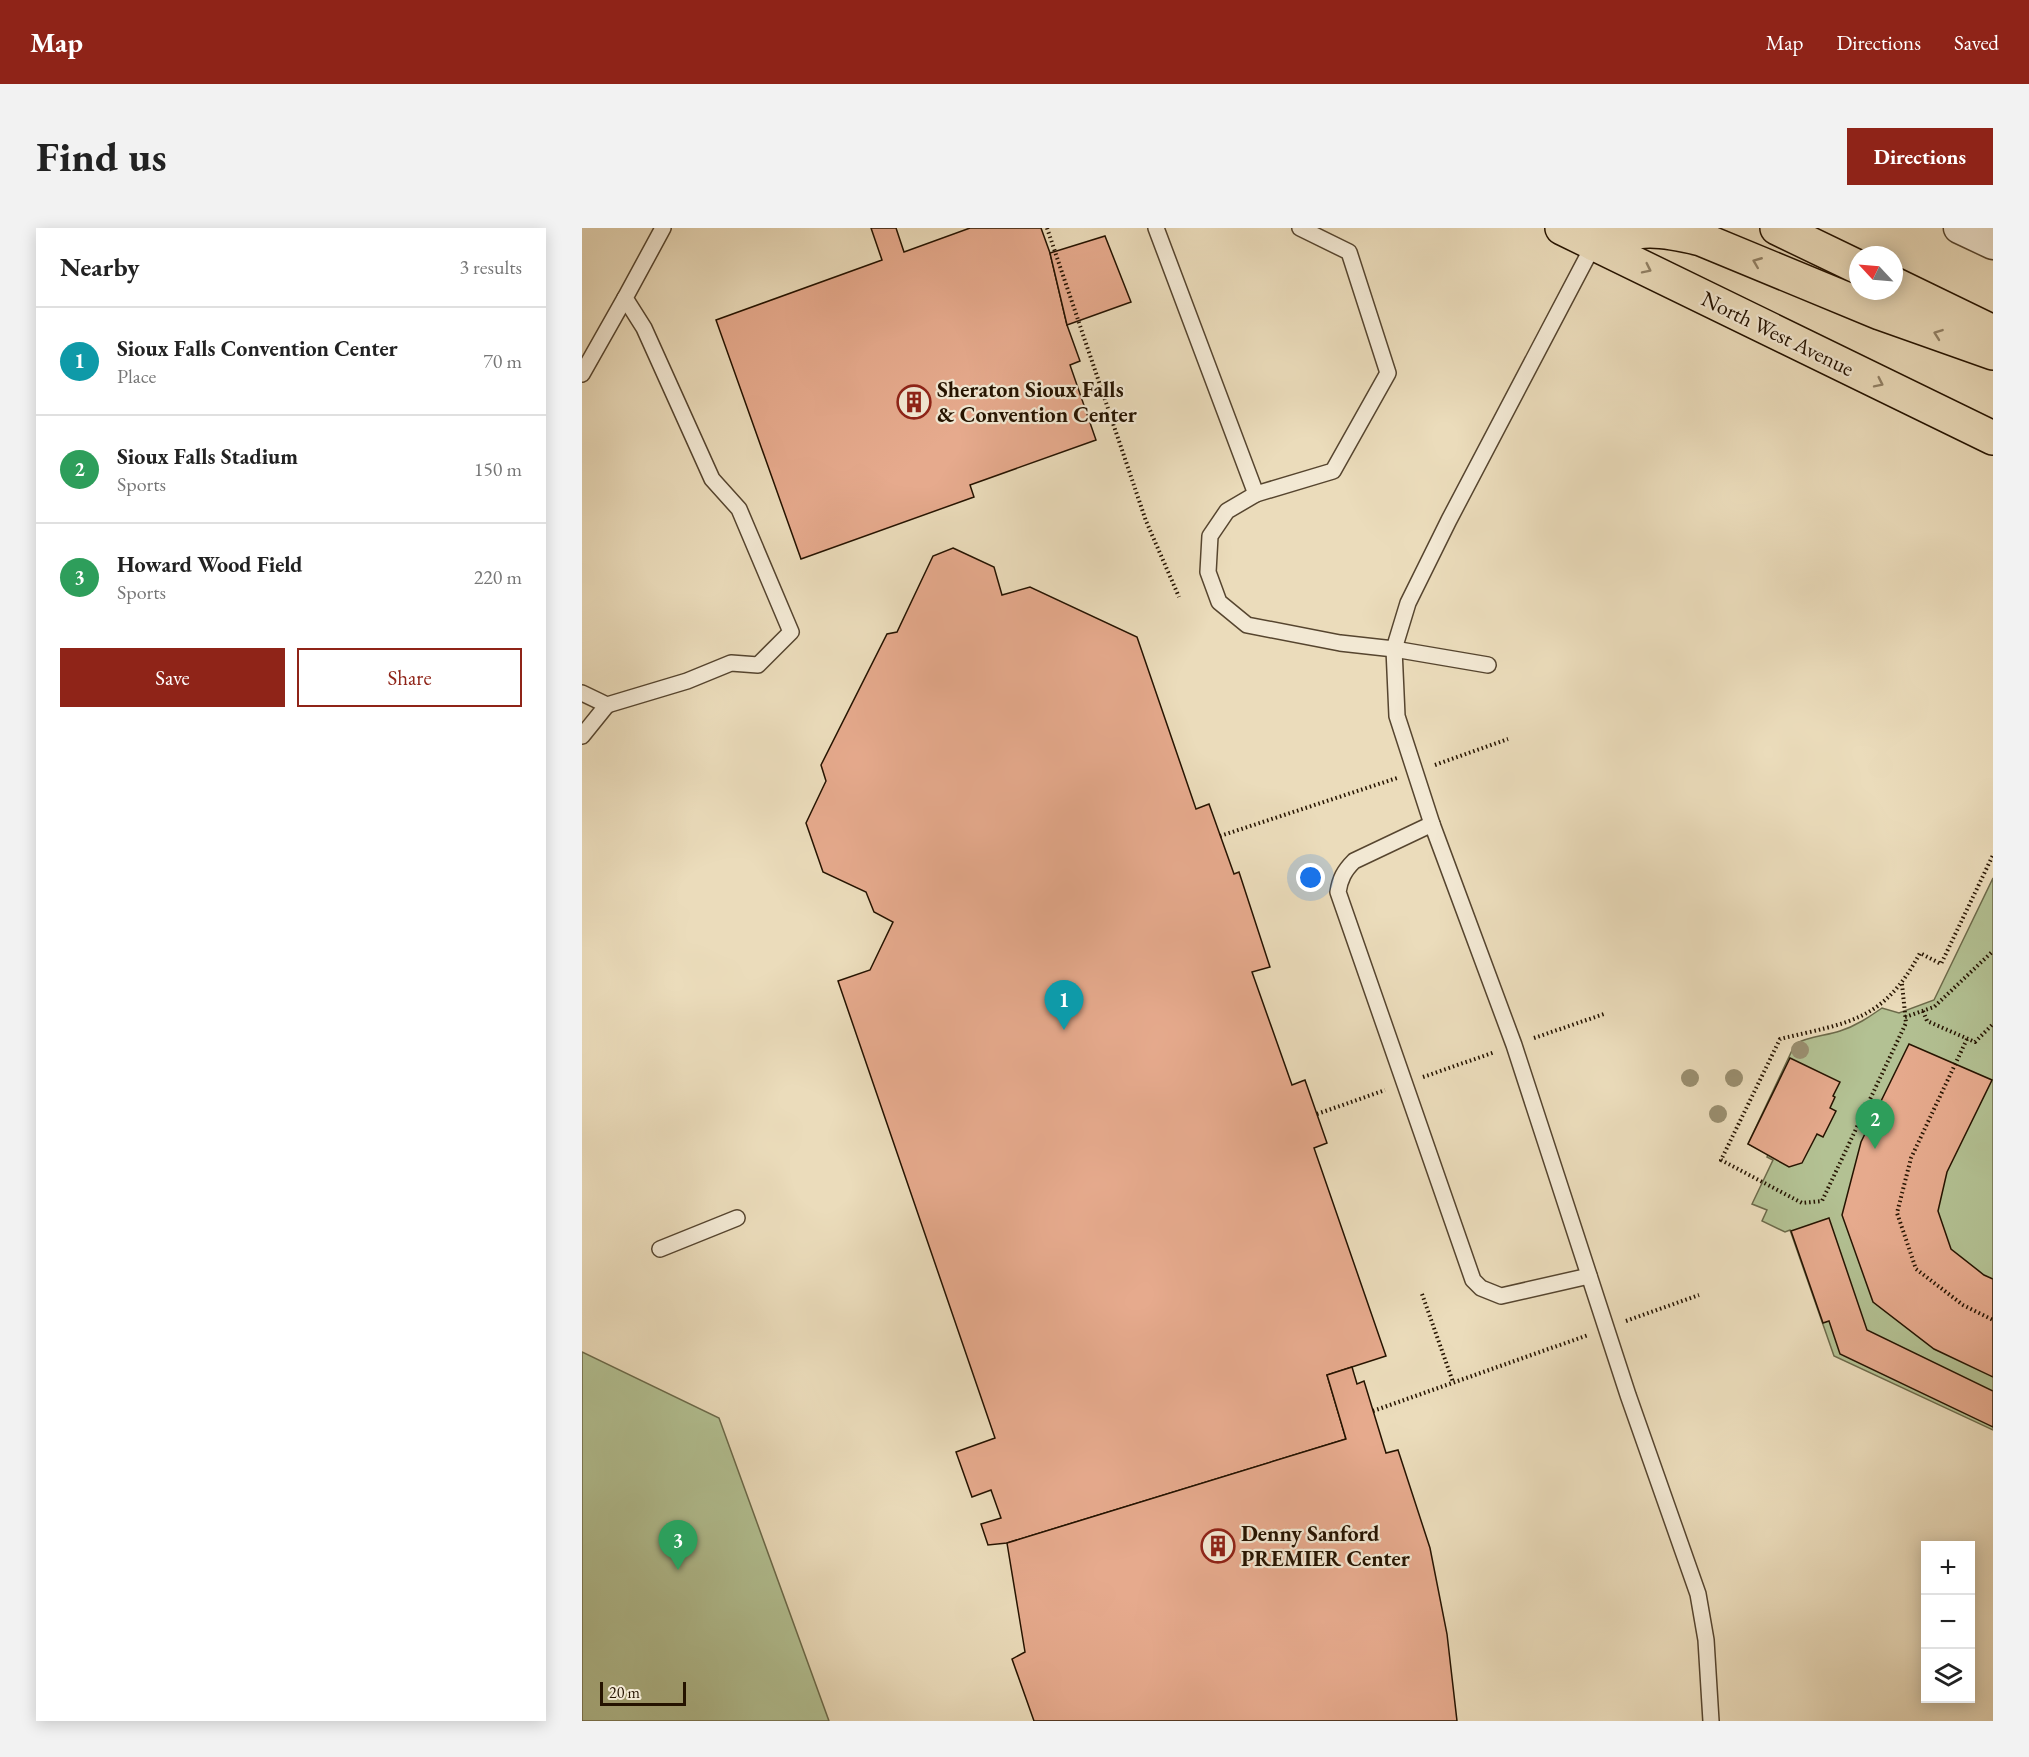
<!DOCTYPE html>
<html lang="en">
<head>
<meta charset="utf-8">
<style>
	:root { --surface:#fff; --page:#f2f2f2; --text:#222; --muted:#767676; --line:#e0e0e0; --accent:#8f2418 }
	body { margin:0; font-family:"EB Garamond",serif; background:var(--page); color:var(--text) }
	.controls { position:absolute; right:18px; bottom:18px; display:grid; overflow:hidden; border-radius:0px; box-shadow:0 3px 15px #0003 }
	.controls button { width:54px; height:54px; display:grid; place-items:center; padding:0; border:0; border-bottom:2px solid var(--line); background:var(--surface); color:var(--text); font:30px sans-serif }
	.compass { position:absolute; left:1267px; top:18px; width:54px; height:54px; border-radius:50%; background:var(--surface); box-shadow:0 3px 15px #0003; rotate:296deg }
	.scale { position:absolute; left:18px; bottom:15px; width:86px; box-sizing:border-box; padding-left:6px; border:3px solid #251300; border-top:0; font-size:16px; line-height:21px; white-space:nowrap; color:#251300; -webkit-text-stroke:4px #f2e8d3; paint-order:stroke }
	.you { position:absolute; left:729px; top:650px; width:21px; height:21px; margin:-15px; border:4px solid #fff; border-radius:50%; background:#1a73e8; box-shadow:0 0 0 9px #1a73e833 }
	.badge { display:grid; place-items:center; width:39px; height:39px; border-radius:50%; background:var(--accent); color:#fff; font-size:20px; font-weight:700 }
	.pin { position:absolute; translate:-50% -50px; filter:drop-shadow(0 2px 3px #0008) }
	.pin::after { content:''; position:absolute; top:32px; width:21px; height:18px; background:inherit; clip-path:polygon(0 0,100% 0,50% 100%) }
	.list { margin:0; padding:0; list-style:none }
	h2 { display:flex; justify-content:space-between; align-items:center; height:78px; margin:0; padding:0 24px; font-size:26px }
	h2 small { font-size:20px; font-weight:400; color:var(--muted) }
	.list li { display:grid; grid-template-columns:39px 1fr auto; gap:18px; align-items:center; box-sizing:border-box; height:108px; padding:0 24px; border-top:2px solid var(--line) }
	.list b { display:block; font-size:22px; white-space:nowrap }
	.list p { margin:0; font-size:20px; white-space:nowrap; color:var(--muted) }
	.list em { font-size:20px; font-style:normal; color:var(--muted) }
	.actions { display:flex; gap:12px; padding:18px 24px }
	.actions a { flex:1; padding:14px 0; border:2px solid var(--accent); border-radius:0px; text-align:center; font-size:21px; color:var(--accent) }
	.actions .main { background:var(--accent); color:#fff }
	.icon { flex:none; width:33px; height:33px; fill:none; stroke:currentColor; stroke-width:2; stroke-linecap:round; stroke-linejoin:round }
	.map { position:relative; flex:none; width:1411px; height:1493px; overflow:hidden; border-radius:0px }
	header { display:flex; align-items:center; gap:36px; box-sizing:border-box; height:84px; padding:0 30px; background:var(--accent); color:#fff }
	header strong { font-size:28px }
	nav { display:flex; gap:33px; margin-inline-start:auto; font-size:21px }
	.intro { display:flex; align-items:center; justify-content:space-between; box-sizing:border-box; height:144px; padding:0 36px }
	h1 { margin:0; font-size:42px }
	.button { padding:15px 27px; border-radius:0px; background:var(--accent); color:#fff; font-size:21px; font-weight:700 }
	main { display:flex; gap:36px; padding:0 36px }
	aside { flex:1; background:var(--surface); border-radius:0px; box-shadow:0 3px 15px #0003 }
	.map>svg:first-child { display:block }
</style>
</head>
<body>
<header>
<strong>Map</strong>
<nav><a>Map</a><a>Directions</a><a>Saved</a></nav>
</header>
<div class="intro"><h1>Find us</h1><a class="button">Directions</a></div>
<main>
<aside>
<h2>Nearby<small>3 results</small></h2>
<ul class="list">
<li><span class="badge" style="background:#0f9aa8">1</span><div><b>Sioux Falls Convention Center</b><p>Place</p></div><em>70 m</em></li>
<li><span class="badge" style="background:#2e9e5b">2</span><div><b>Sioux Falls Stadium</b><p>Sports</p></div><em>150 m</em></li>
<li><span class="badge" style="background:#2e9e5b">3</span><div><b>Howard Wood Field</b><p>Sports</p></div><em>220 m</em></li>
</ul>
<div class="actions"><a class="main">Save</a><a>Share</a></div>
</aside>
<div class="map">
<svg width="1411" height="1493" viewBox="0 0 1411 1493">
	<rect width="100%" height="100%" fill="#ebdcbb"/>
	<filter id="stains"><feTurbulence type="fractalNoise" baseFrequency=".00333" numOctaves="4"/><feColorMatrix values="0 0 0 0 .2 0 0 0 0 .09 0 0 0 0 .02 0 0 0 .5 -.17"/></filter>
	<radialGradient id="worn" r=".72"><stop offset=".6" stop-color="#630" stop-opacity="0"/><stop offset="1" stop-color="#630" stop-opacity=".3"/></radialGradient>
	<g fill="#b3c193" stroke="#6c6a4a" stroke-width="1.5">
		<path d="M1411 650V1202L1252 1128 1208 1002 1203 1004 1180 993 1185 982 1170 976 1191 932 1185 929 1186 926 1166 916 1213 816C1227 808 1243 808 1258 803 1274 798 1287 789 1300 780L1317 785 1352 772Z"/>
		<path d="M0 1124 137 1190 247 1493H0Z"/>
	</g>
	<g fill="#e6aa8d" stroke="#251300" stroke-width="1.5">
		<path d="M289 0H314L322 24 388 0H459L468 25 485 97 498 133 488 137 514 212 388 257 392 269 219 331 134 92 300 32Z"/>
		<path d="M523 8 549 74 485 97 468 25Z"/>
		<path d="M371 320 412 339 420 367 448 359 555 409 614 581 627 576 652 646 657 644 688 739 670 744 710 857 723 852 745 915 732 920 804 1128 745 1147 764 1211 425 1315 406 1317 399 1296 419 1290 409 1262 390 1269 374 1224 413 1210 256 753 288 742 311 694 292 684 284 664 241 644 224 595 244 553 239 537 305 406 315 404 351 328Z"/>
		<path d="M1327 816 1410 852 1365 944 1356 983 1369 1021 1402 1047 1411 1051V1149L1352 1121 1291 1074 1260 987 1279 914Z"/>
		<path d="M1208 830 1258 854 1251 868 1253 869 1248 880 1254 883 1241 909 1235 906 1220 935 1207 939 1166 916Z"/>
		<path d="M1247 990 1285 1102 1411 1163V1199L1258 1126 1247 1093 1241 1095 1209 1003Z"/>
		<path d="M770 1139 775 1156 782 1153 804 1225 816 1222 848 1320 865 1406 875 1493H452L430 1431 443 1424 425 1315 764 1211 745 1147Z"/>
	</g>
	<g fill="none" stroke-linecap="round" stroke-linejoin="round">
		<g stroke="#56452f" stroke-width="18">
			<g id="service">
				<path d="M574 0 674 266 645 283 628 308 626 344 637 374 665 397 758 415 812 421 906 437"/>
				<path d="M1012 16 867 292 826 375 812 421 815 488 850 596 932 817 1046 1167 1116 1366 1124 1412 1129 1493"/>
				<path d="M0 146 43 70"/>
				<path d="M674 266 751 243 806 145 767 24 718 0"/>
				<path d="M0 465 25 477 105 453 149 435 176 437 209 404 157 281 130 251 62 100 43 70 81 0"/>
				<path d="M0 508 25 477"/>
				<path d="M850 596 772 633C762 643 758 651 756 664L891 1052 899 1060 919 1068 1007 1048"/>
				<path d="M78 1021 155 990"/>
			</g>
		</g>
		<g stroke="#56452f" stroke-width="33">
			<path id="minor" d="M1377 0 1411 16"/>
		</g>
		<g stroke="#251300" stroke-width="36">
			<g id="primary">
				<path d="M980 0 1411 210"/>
				<path d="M1195 0 1276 39"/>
				<path d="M1012 16C1030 10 1049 3 1068 3 1085 3 1103 7 1119 11L1298 85 1411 125"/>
				<path d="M1312 56 1411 104"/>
			</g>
		</g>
		<g stroke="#251300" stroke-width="4" stroke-dasharray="1.5 3" stroke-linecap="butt">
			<path d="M465 0 564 293 597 369"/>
			<path d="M853 537 926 511"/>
			<path d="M638 608 815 550"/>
			<path d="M1320 756 1324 795 1240 973 1220 975 1139 932 1198 811C1267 794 1301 794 1338 725L1359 736 1411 627"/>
			<path d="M1341 783 1345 793 1393 814 1411 796"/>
			<path d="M1323 789 1352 779 1411 723"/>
			<path d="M952 810 1022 786"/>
			<path d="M1385 811 1329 930 1315 985 1334 1041 1381 1077 1411 1092"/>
			<path d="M841 849 913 824"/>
			<path d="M735 886 803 862"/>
			<path d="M840 1066 871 1154"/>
			<path d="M1044 1093 1117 1067"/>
			<path d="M791 1183 1006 1107"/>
		</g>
		<use href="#service" stroke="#f2e8d3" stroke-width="15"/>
		<use href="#minor" stroke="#f2e8d3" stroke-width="30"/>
		<use href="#primary" stroke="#ebdcbb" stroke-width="33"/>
	</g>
	<g fill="#9a8f70">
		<circle cx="1218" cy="822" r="9"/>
		<circle cx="1108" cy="850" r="9"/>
		<circle cx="1152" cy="850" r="9"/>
		<circle cx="1136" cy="886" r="9"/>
	</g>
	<defs><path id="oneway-chevron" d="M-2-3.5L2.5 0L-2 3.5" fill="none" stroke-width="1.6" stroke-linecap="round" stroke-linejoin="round" transform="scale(1.5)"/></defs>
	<g stroke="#928267">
		<use href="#oneway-chevron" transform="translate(1175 34) rotate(-158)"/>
		<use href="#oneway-chevron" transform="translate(1065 41) rotate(26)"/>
		<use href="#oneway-chevron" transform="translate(1356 106) rotate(-160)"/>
		<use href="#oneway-chevron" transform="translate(1297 155) rotate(26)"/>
	</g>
	<defs>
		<g id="building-ring" transform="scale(1.725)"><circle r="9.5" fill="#f2e8d3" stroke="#8f2418" stroke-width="1.5"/><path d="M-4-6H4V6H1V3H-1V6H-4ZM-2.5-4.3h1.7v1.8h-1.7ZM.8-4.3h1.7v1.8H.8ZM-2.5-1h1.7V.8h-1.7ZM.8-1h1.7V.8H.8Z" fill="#8f2418"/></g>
	</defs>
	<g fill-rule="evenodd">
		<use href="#building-ring" x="332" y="174"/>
		<use href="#building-ring" x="636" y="1318"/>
	</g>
	<g text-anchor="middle" stroke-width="4.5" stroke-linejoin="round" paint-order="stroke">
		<g font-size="22" fill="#251300" stroke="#f2e8d3">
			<text transform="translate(1196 105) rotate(26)" y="8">North West Avenue</text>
		</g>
		<g font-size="22" font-weight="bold" fill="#251300" stroke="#f2e8d3" text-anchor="start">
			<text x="355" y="169">Sheraton Sioux Falls<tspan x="355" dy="25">&amp; Convention Center</tspan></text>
			<text x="659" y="1313">Denny Sanford<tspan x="659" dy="25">PREMIER Center</tspan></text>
		</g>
	</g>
	<rect width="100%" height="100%" filter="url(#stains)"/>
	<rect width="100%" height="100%" fill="url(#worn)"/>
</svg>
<div class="controls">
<button>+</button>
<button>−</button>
<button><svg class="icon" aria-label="layers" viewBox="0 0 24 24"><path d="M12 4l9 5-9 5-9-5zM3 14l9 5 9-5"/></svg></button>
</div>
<svg class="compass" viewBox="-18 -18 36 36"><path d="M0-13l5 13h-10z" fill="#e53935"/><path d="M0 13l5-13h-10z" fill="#767676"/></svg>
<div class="scale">20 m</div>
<div class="you"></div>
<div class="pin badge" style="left:482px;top:802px;background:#0f9aa8">1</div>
<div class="pin badge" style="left:1293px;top:921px;background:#2e9e5b">2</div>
<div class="pin badge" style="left:96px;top:1342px;background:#2e9e5b">3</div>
</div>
</main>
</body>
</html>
